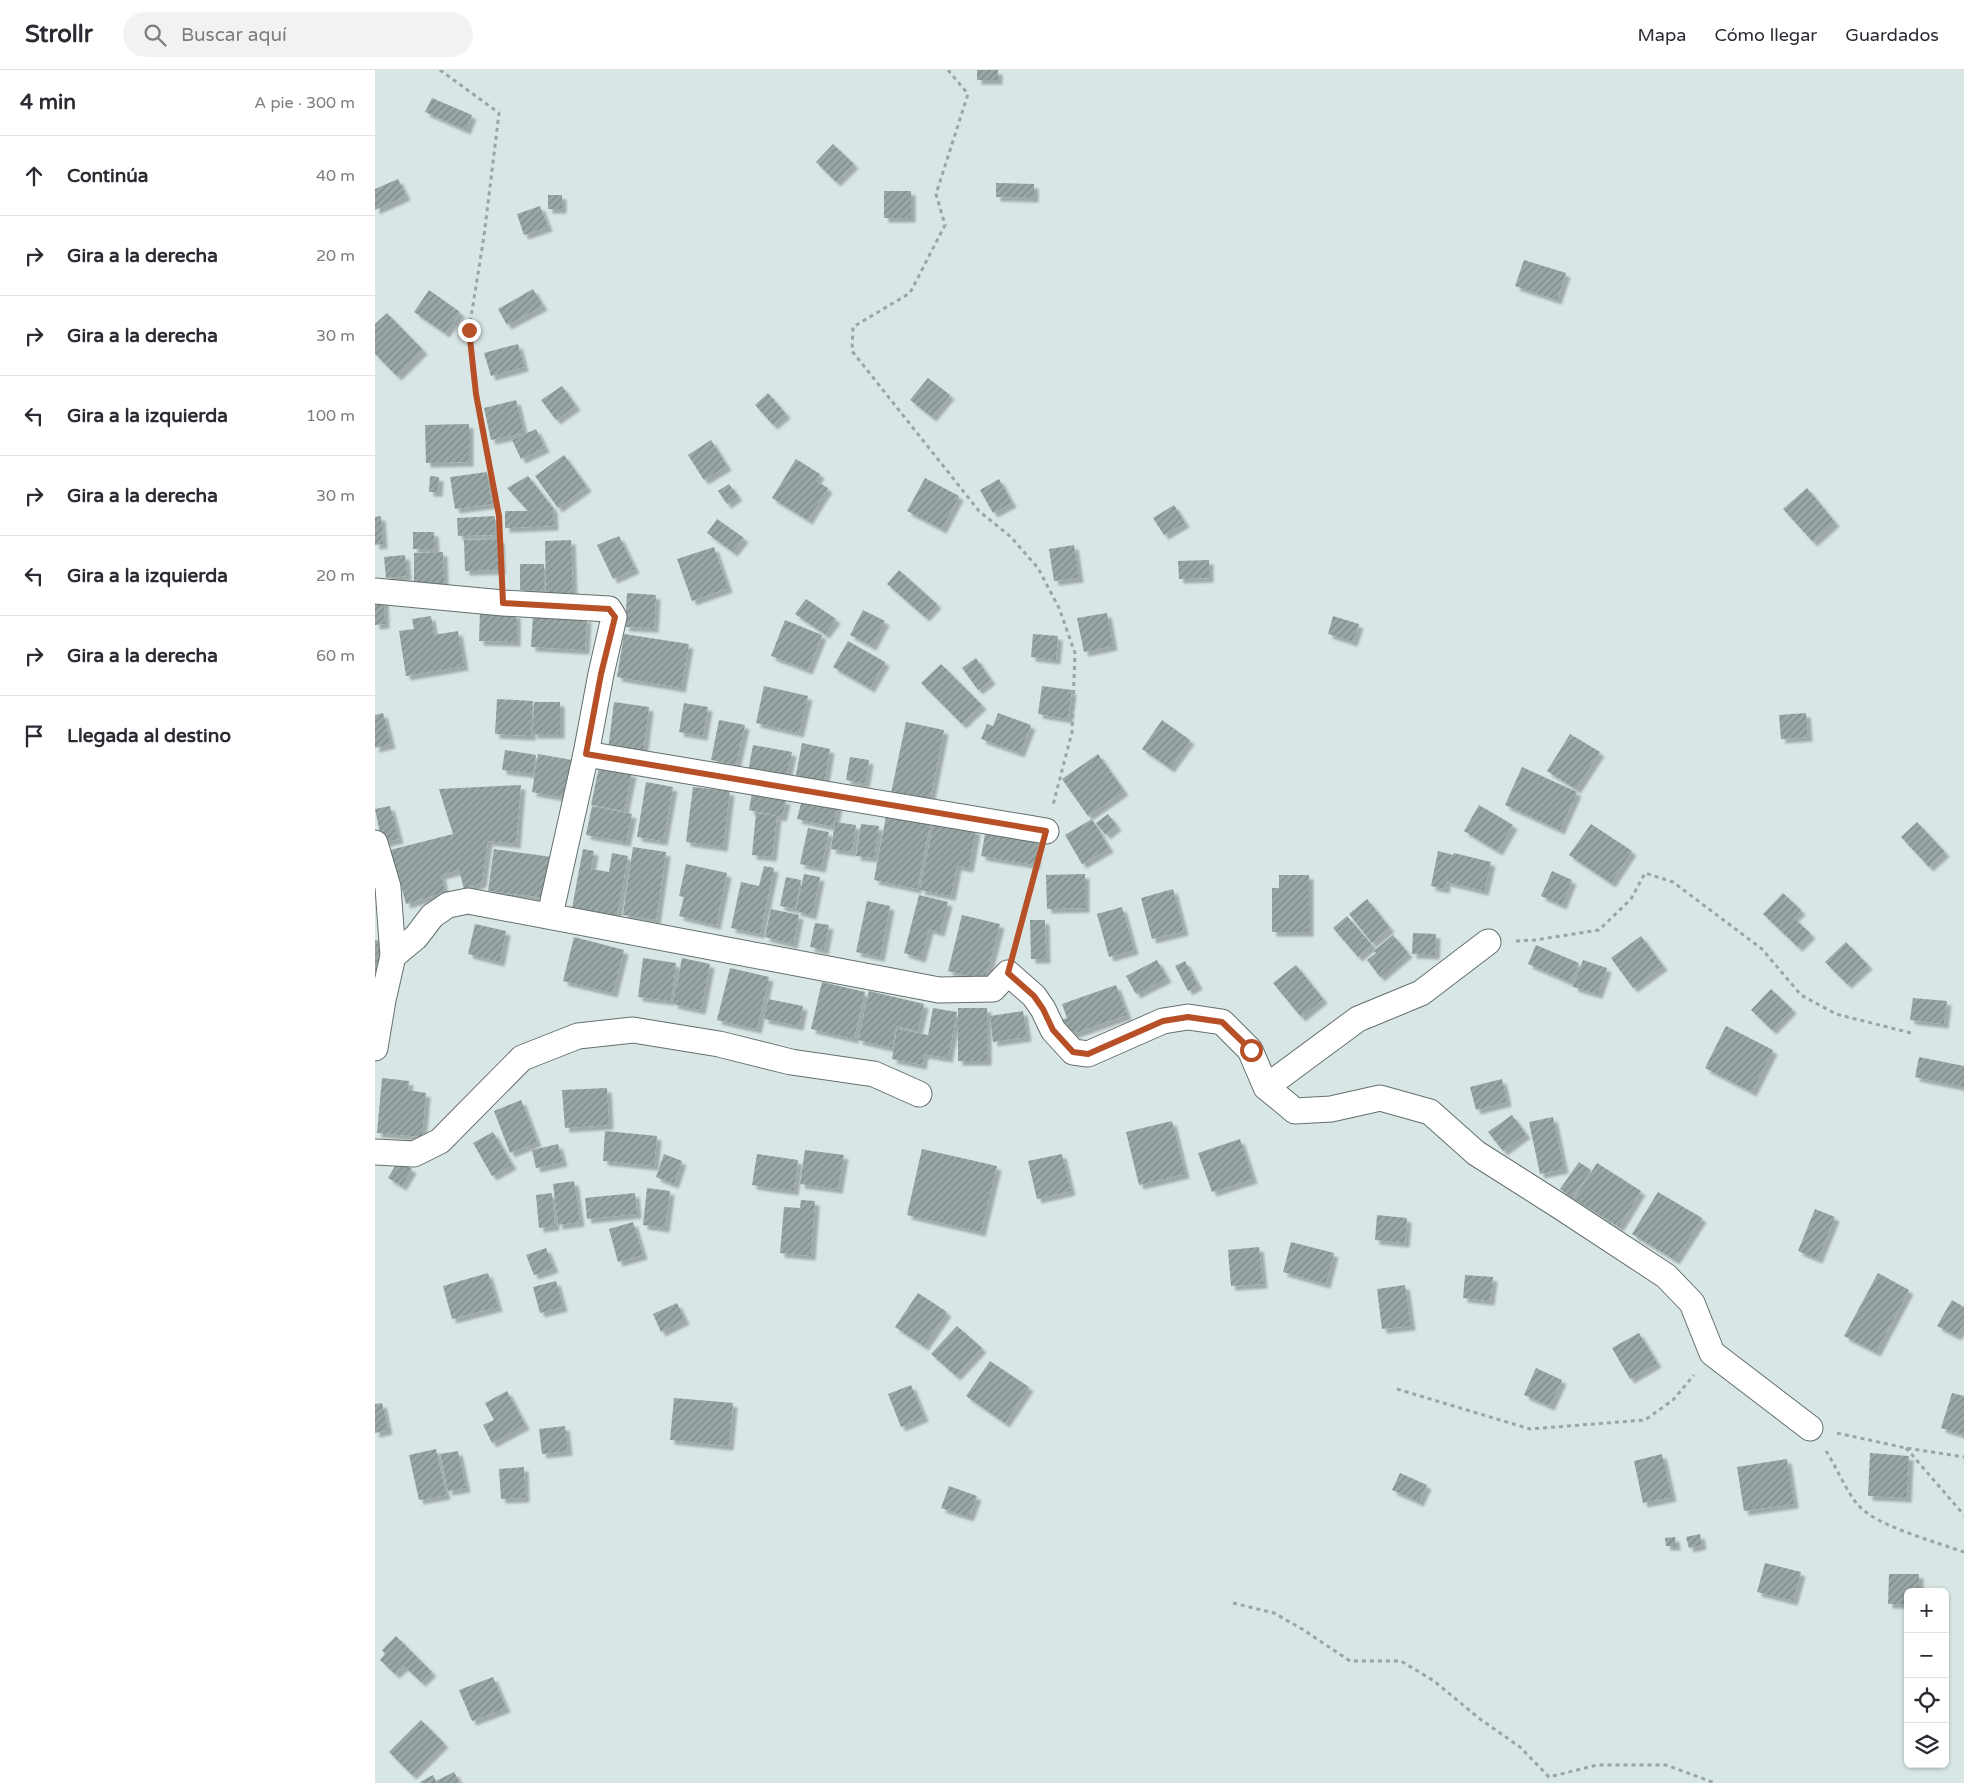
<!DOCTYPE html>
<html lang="es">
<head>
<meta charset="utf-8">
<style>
	:root { --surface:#fff; --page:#f2f2f3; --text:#2b2b33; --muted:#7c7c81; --line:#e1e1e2 }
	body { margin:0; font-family:"Varela Round",sans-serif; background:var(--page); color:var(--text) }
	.controls { position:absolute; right:15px; bottom:15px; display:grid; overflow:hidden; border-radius:8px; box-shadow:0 1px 4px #0004 }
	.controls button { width:45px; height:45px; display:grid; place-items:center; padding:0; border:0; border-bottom:1px solid var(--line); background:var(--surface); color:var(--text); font:25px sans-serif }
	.stop { position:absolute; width:15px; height:15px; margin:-11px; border:4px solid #b75027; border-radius:50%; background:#fff }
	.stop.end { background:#b75027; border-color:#fff; box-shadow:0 1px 5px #0008 }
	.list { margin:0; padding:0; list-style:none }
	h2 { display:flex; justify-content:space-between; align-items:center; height:65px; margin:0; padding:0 20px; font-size:21px }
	h2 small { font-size:16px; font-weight:400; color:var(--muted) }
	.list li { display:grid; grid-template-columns:32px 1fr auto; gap:15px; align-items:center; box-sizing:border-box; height:80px; padding:0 20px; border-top:1px solid var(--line) }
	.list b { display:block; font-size:19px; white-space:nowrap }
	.list em { font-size:16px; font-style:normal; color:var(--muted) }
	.icon { flex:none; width:28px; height:28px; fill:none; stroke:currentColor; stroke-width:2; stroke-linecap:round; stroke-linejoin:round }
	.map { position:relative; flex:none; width:1589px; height:1713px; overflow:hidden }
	header { display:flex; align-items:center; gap:30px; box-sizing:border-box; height:70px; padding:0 25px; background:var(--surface); border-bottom:1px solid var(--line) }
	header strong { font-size:24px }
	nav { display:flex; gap:28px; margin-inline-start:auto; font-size:18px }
	.search { width:350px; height:45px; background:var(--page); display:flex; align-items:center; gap:12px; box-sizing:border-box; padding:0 18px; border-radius:28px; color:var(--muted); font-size:19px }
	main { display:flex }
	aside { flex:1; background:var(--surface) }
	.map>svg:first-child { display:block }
</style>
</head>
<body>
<header>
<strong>Strollr</strong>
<div class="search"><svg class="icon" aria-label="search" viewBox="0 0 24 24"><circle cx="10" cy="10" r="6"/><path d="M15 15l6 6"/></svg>Buscar aquí</div>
<nav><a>Mapa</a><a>Cómo llegar</a><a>Guardados</a></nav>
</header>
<main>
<aside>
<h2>4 min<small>A pie · 300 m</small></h2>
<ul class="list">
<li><svg class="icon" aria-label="ahead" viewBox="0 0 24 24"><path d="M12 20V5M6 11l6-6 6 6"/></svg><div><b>Continúa</b></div><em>40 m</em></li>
<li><svg class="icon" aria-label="right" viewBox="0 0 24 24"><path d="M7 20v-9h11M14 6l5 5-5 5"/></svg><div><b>Gira a la derecha</b></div><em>20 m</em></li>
<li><svg class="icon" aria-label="right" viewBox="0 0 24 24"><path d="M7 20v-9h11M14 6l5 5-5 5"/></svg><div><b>Gira a la derecha</b></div><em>30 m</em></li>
<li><svg class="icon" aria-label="left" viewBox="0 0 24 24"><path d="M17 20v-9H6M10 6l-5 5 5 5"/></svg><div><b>Gira a la izquierda</b></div><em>100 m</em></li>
<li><svg class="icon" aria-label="right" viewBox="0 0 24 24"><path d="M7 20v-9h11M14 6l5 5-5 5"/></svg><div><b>Gira a la derecha</b></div><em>30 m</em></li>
<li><svg class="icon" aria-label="left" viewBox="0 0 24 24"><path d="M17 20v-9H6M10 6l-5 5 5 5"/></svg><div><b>Gira a la izquierda</b></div><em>20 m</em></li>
<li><svg class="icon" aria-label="right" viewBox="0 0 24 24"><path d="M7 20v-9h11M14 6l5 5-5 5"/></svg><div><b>Gira a la derecha</b></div><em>60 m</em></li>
<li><svg class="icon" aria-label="arrive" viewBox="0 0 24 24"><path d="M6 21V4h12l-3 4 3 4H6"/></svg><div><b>Llegada al destino</b></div></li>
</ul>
</aside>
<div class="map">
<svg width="1589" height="1713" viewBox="0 0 1589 1713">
	<defs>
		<pattern id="building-hatch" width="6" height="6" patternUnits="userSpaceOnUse" patternTransform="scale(1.25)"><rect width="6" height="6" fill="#99a7a6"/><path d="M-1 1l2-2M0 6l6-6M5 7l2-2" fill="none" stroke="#7d8988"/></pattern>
		<filter id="shadow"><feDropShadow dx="4.5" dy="4.5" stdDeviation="1" flood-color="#0004"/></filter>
	</defs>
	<rect width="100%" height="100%" fill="#d8e6e5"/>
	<g fill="url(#building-hatch)" filter="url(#shadow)">
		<rect x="602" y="0" width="21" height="10"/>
		<path d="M57 28 97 45 91 60 50 42Z"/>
		<path d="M458 74 479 94 461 112 441 92Z"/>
		<path d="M23 109 31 126 0 140V119Z"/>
		<path d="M621 113 659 114V128L621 127Z"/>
		<rect x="509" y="121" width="27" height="27"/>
		<rect x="173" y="125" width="14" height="14"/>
		<path d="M165 136 173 157 149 165 142 144Z"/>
		<path d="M1149 190 1191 203 1182 230 1140 216Z"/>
		<path d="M158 219 168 236 132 255 123 239Z"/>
		<path d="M54 220 85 242 70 263 39 242Z"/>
		<path d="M12 243 48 280 22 306 0 284V254Z"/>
		<path d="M143 274 149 297 116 306 109 283Z"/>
		<path d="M553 308 575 325 557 347 535 330Z"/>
		<path d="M187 316 201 336 181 350 166 330Z"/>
		<path d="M393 323 411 344 398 355 380 335Z"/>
		<path d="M141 330 149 363 116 370 109 338Z"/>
		<path d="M94 354V392L51 393 50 355Z"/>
		<path d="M161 359 170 378 146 389 137 370Z"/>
		<path d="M336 370 352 396 329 410 313 385Z"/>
		<path d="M189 385 212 417 183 438 160 406Z"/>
		<path d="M421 389 445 404 441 411 453 418 433 450 397 428Z"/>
		<path d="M112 402 117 434 80 439 75 407Z"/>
		<path d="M55 406 64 407 63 422H54Z"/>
		<path d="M153 406 178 438 179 456 130 458V441H153L132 418Z"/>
		<path d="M550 408 584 426 567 459 532 441Z"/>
		<path d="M624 409 637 433 618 443 605 420Z"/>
		<path d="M354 414 363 426 352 434 343 421Z"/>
		<path d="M1432 418 1460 452 1438 472 1408 439Z"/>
		<path d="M799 435 810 453 789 465 778 448Z"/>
		<path d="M6 446 8 474 0 475V447Z"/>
		<path d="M120 446V465L83 466 82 448Z"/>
		<path d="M342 449 369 468 358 482 332 463Z"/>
		<path d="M38 462H59L60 479H38Z"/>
		<path d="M244 466 260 499 238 509 222 475Z"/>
		<path d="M125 469 126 500 90 501 89 470Z"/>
		<path d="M196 470 198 523H171L170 471Z"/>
		<path d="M699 475 704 508 679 511 674 479Z"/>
		<path d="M339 477 353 518 317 531 302 489Z"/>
		<path d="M68 482 69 514 39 515V483Z"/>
		<path d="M30 485 32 506 11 508 9 487Z"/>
		<path d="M834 490V508L804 509 803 491Z"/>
		<rect x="145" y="494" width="24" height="26"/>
		<path d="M524 500 562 534 550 547 512 514Z"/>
		<path d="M252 523 281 525 279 558 250 557Z"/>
		<path d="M9 529 10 554 0 555V530Z"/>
		<path d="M431 529 461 549 450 564 420 544Z"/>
		<path d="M488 540 510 551 497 576 475 565Z"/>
		<path d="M105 542 141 544V572L104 571Z"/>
		<path d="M732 543 738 576 709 582 702 548Z"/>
		<path d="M158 545 212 548 210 580 156 577Z"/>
		<path d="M56 546 59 565 83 561 89 596 31 606 24 561 39 559 37 549Z"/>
		<path d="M958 546 984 554 978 572 953 564Z"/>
		<path d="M410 550 447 565 433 600 396 586Z"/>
		<path d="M249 564 314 574 306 618 242 607Z"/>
		<path d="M658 564 683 566 681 590 656 587Z"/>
		<path d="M473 571 510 592 495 618 458 597Z"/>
		<path d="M601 588 616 610 603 620 587 598Z"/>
		<path d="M566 594 607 635 587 654 546 613Z"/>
		<path d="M389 616 433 626 424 663 381 653Z"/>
		<path d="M667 616 697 620 693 649 663 644Z"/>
		<path d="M122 629 158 631 156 666 120 664Z"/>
		<path d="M159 632H185V664H158Z"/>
		<path d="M239 632 274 637 268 684 233 680Z"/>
		<path d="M309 633 333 637 328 666 304 662Z"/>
		<path d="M8 643 16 674 0 678V645Z"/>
		<path d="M623 643 656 655 645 683 606 669 612 654 618 656Z"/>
		<path d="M1431 643 1433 667 1406 669 1404 645Z"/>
		<path d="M344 650 370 655 361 695 336 690Z"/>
		<path d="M787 650 815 670 795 698 767 679Z"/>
		<path d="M531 652 569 660 555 730 516 723Z"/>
		<path d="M1195 664 1225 682 1201 719 1172 701Z"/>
		<path d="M427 673 455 679 449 715 420 710Z"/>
		<path d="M378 675 417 682 410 714 372 707Z"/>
		<path d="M130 680 161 685 158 704 127 700Z"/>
		<path d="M163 684 197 690 191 728 157 722Z"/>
		<path d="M723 684 749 721 713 746 687 709Z"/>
		<path d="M475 687 494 690 490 714 471 710Z"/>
		<path d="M224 697 257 703 249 741 216 735Z"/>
		<path d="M1147 697 1202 722 1185 760 1130 735Z"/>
		<path d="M271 712 298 717 288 771 262 767Z"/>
		<path d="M146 715 141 774 113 771 107 813 89 819 84 800 66 805 70 822 31 834 23 804 17 805 11 781 78 764 64 719Z"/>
		<path d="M318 717 355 721 348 777 311 772Z"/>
		<path d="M377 723 411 730 407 747 374 740Z"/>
		<path d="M428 726 463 735 458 757 422 749Z"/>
		<path d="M1104 735 1138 755 1123 781 1089 761Z"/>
		<path d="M15 736 24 769 7 773 0 739Z"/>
		<path d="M217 736 257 744 251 772 211 765Z"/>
		<path d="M512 741 556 749 542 819 499 810Z"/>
		<path d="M381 743 402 746 397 787 377 785Z"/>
		<path d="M733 744 742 756 731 765 721 753Z"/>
		<path d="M717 749 734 778 707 794 690 765Z"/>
		<path d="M559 751 601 760 594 798 582 796 576 826 545 820Z"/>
		<path d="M460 752 481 755 477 782 456 779Z"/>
		<path d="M1542 752 1570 782 1554 797 1526 767Z"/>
		<path d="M486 754 504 756 499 788 481 786Z"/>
		<path d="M1216 754 1257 781 1236 813 1194 785Z"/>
		<path d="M433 758 454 762 446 798 425 794Z"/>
		<path d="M611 759 664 769 660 795 606 786Z"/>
		<path d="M258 777 291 782 281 850 248 845Z"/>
		<path d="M119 779 177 787 171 828 113 821Z"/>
		<path d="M208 779 219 781 216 799 234 802 237 783 253 786 242 846 197 838Z"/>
		<path d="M1063 781 1078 785 1079 783 1116 792 1109 821 1072 812 1073 804 1070 819 1056 816Z"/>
		<path d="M311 794 352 803 341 855 304 846 309 827 304 826Z"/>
		<path d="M389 796 399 798 385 864 356 858 366 812 384 816Z"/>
		<path d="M1177 801 1197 810 1187 835 1166 826Z"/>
		<path d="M429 804 445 807 437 845 421 841Z"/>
		<path d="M710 804V838L672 839 671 805Z"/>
		<path d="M904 805H934V862H897V818H904Z"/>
		<path d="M411 807 426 810 420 839 405 836Z"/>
		<path d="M798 819 809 861 777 869 766 828Z"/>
		<path d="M1408 823 1426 840 1419 848 1436 864 1423 877 1388 844Z"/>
		<path d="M544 825 573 832 565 862 554 859 546 888 529 883Z"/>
		<path d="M992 829 1015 858 997 873 974 844Z"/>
		<path d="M492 831 515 836 505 887 481 882Z"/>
		<path d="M747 837 759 880 734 887 722 844Z"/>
		<path d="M396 839 424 845 418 874 390 867Z"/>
		<path d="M587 845 625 854 610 910 573 901Z"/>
		<path d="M972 846 997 875 983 887 958 858Z"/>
		<path d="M655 850H670L671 889H656Z"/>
		<path d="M440 853 454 855 449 880 435 877Z"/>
		<path d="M100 854 131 861 125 892 93 884Z"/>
		<path d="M1038 863 1061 864 1060 885 1037 884Z"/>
		<path d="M1018 865 1033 883 1005 907 992 890 1001 883 999 881Z"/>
		<path d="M1266 866 1288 896 1258 918 1236 888Z"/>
		<path d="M199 867 249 880 238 923 188 911Z"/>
		<path d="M0 870 5 871V905H0Z"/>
		<path d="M1471 872 1493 895 1472 914 1450 892Z"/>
		<path d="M1161 875 1204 893 1195 912 1153 894Z"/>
		<path d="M268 888 301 893 296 931 263 927Z"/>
		<path d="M307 888 335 894 326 940 298 934Z"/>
		<path d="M782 890 792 908 761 924 751 906Z"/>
		<path d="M1208 890 1232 898 1223 924 1198 917Z"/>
		<path d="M810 891 823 915 813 921 800 896Z"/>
		<path d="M921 895 948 929 926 947 898 913Z"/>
		<path d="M355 898 394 907 382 959 342 950Z"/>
		<path d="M447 912 490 922 479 969 436 959Z"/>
		<path d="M741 915 752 945 686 968 681 952 692 948 687 934Z"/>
		<path d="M1396 919 1417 939 1397 960 1376 940Z"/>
		<path d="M494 921 549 934 543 961 521 956 517 978 483 970Z"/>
		<path d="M1538 928 1572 931 1569 954 1535 950Z"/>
		<path d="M393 929 428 936 424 956 389 949Z"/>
		<path d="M558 938 582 942 573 988 549 984 547 995 517 989 522 959 553 965Z"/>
		<rect x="583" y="938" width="29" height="53"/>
		<path d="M648 941 652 967 618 972 615 946Z"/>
		<path d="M1351 956 1398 980 1377 1022 1330 998Z"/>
		<path d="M1544 987 1589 996V1017L1540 1007Z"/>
		<path d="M7 1008 34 1011 33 1020 51 1023 47 1067 2 1063Z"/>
		<path d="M1127 1009 1132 1032 1101 1040 1095 1017Z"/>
		<path d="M232 1018 234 1055 190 1058 187 1020Z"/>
		<path d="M146 1030 162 1072 135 1083 119 1041Z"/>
		<path d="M1137 1045 1151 1064 1128 1081 1113 1062Z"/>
		<path d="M1178 1047 1189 1099 1165 1104 1154 1052Z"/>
		<path d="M797 1051 810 1104 764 1115 751 1062Z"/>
		<path d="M230 1061 282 1066 279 1096 228 1091Z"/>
		<path d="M118 1062 137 1095 117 1106 98 1073Z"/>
		<path d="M865 1069 878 1109 837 1122 823 1083Z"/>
		<path d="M183 1074 188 1092 161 1098 157 1080Z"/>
		<path d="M547 1079 622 1096 606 1162 532 1145Z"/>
		<path d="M430 1080 469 1085 463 1119 425 1114Z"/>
		<path d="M289 1084 307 1091 299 1114 281 1107Z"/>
		<path d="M382 1084 423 1090 419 1121 377 1115Z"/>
		<path d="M687 1084 696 1121 662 1129 653 1091Z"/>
		<path d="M23 1091 37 1099 27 1116 13 1108Z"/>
		<path d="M1204 1092 1216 1100 1197 1128 1185 1119Z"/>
		<path d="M1222 1093 1266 1121 1244 1157 1199 1129Z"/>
		<path d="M199 1111 205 1152 183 1155 178 1114Z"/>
		<path d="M272 1118 295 1121 290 1158 268 1155Z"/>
		<path d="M1283 1122 1327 1148 1300 1190 1257 1164Z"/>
		<path d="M177 1123 180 1156 164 1158 161 1125Z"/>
		<path d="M260 1123 262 1144 212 1149 210 1128Z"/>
		<path d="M426 1130 440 1131 436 1186 405 1183 409 1137 425 1138Z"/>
		<path d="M1440 1139 1460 1147 1443 1189 1423 1181Z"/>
		<path d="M1002 1145 1032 1148 1030 1173 1000 1170Z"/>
		<path d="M258 1152 268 1185 243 1192 234 1159Z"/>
		<path d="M916 1172 959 1183 951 1214 908 1202Z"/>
		<path d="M884 1177 888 1214 856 1216 853 1180Z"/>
		<path d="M171 1178 179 1198 159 1205 151 1185Z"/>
		<path d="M113 1203 123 1237 77 1249 68 1216Z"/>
		<path d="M1503 1203 1534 1220 1501 1282 1469 1266Z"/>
		<path d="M1090 1205 1118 1207 1115 1231 1088 1228Z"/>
		<path d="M181 1211 188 1237 165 1243 158 1217Z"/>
		<path d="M1030 1215 1036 1256 1007 1259 1002 1219Z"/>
		<path d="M543 1223 572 1242 549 1276 520 1257Z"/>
		<path d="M1577 1230 1589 1237V1253L1582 1266 1562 1256Z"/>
		<path d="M302 1233 310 1250 286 1262 278 1244Z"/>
		<path d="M582 1256 607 1278 581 1306 556 1284Z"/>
		<path d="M1264 1263 1282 1293 1255 1309 1237 1278Z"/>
		<path d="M615 1291 654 1317 630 1353 591 1326Z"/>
		<path d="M1161 1298 1187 1310 1175 1336 1149 1325Z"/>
		<path d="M536 1315 549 1347 526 1357 513 1324Z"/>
		<path d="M132 1321 150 1355 117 1373 108 1355 119 1350 110 1333Z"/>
		<path d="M1577 1323 1589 1326V1365L1566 1358Z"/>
		<path d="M299 1328 358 1333 354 1376 295 1370Z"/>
		<path d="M7 1333 13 1360 0 1363V1334Z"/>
		<path d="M190 1356 193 1381 167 1384 164 1359Z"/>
		<path d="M61 1379 71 1425 44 1430 34 1385Z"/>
		<path d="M83 1381 91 1418 73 1421 65 1384Z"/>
		<path d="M1495 1383 1534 1386 1532 1428 1493 1426Z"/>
		<path d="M1287 1384 1297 1427 1268 1433 1259 1391Z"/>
		<path d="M1412 1389 1419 1434 1369 1441 1362 1397Z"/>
		<path d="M149 1397 150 1428 126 1429 124 1399Z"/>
		<path d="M1025 1403 1052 1415 1044 1432 1017 1420Z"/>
		<path d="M574 1416 602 1426 594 1447 566 1438Z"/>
		<path d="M1325 1464 1327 1475 1314 1478 1311 1467Z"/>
		<path d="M1300 1467 1301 1476H1291L1290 1468Z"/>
		<path d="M1390 1493 1426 1502 1418 1531 1382 1522Z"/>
		<path d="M1514 1504H1544V1522H1533V1534H1513Z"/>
		<path d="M21 1566 57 1602 46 1612 29 1596 20 1604 5 1590 10 1584 7 1580Z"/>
		<path d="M118 1607 131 1638 97 1651 84 1620Z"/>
		<path d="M46 1650 69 1673 37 1705 14 1682Z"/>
		<path d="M79 1702 85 1713H46L45 1712 58 1705 61 1711Z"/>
	</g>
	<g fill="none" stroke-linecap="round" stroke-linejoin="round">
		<g stroke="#63706f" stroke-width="27">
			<g id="minor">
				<path d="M0 521 128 533 234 539 239 547 226 604 211 684 175 845"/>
				<path d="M211 684 671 761"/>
				<path d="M0 773 13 817 18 886"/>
				<path d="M0 978 8 930 18 886 41 867 57 846 73 835 93 831 564 920 618 919 633 903 659 926 668 939 678 960 698 982 713 984 788 951 813 947 847 952 875 980 891 1017 920 1041 956 1039 1005 1028 1055 1042 1101 1083 1186 1137 1291 1206 1317 1233 1337 1283 1435 1358"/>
				<path d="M891 1017 983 949 1046 923 1113 872"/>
				<path d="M0 1082 39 1084 65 1071 147 988 203 966 258 960 344 974 416 992 499 1004 544 1024"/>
			</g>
		</g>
		<g stroke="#9aa6a5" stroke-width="3" stroke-dasharray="4 4" stroke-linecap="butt">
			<path d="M65 0 124 43 109 166 94 260 101 324 124 446 127 505"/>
			<path d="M573 0 593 24 561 124 570 155 535 223 478 257 477 281 604 441 636 467 663 498 684 538 700 583 697 662 678 735"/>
			<path d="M1141 871 1160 870 1224 860 1256 829 1270 803 1298 812 1387 879 1426 925 1461 944 1536 963"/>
			<path d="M640 877 663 789"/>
			<path d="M1022 1319 1155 1359 1270 1350 1298 1330 1319 1305"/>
			<path d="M1462 1363 1531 1378 1589 1387"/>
			<path d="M1531 1378 1589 1445"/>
			<path d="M1451 1381C1461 1396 1471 1421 1483 1435 1501 1456 1561 1472 1589 1482"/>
			<path d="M858 1533 899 1543 927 1559 975 1591H1026L1059 1611 1105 1649 1145 1677 1174 1707 1222 1695H1291L1340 1713"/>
		</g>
		<use href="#minor" stroke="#fff" stroke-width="25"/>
	</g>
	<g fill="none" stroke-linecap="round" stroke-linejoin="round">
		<path stroke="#b75027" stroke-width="6" d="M94 260 101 324 124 446 128 533 234 539 240 547 226 604 211 684 671 761 633 903 659 926 668 939 678 960 698 982 713 984 788 951 813 947 847 952 876 980"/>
	</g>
</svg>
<div class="controls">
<button>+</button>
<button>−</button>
<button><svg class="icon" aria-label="locate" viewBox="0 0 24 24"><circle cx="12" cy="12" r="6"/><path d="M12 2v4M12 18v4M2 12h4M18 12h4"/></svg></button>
<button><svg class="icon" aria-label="layers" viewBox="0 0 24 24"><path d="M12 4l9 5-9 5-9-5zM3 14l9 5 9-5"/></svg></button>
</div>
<div class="stop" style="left:876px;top:980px"></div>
<div class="stop end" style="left:94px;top:260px"></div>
</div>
</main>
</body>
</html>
